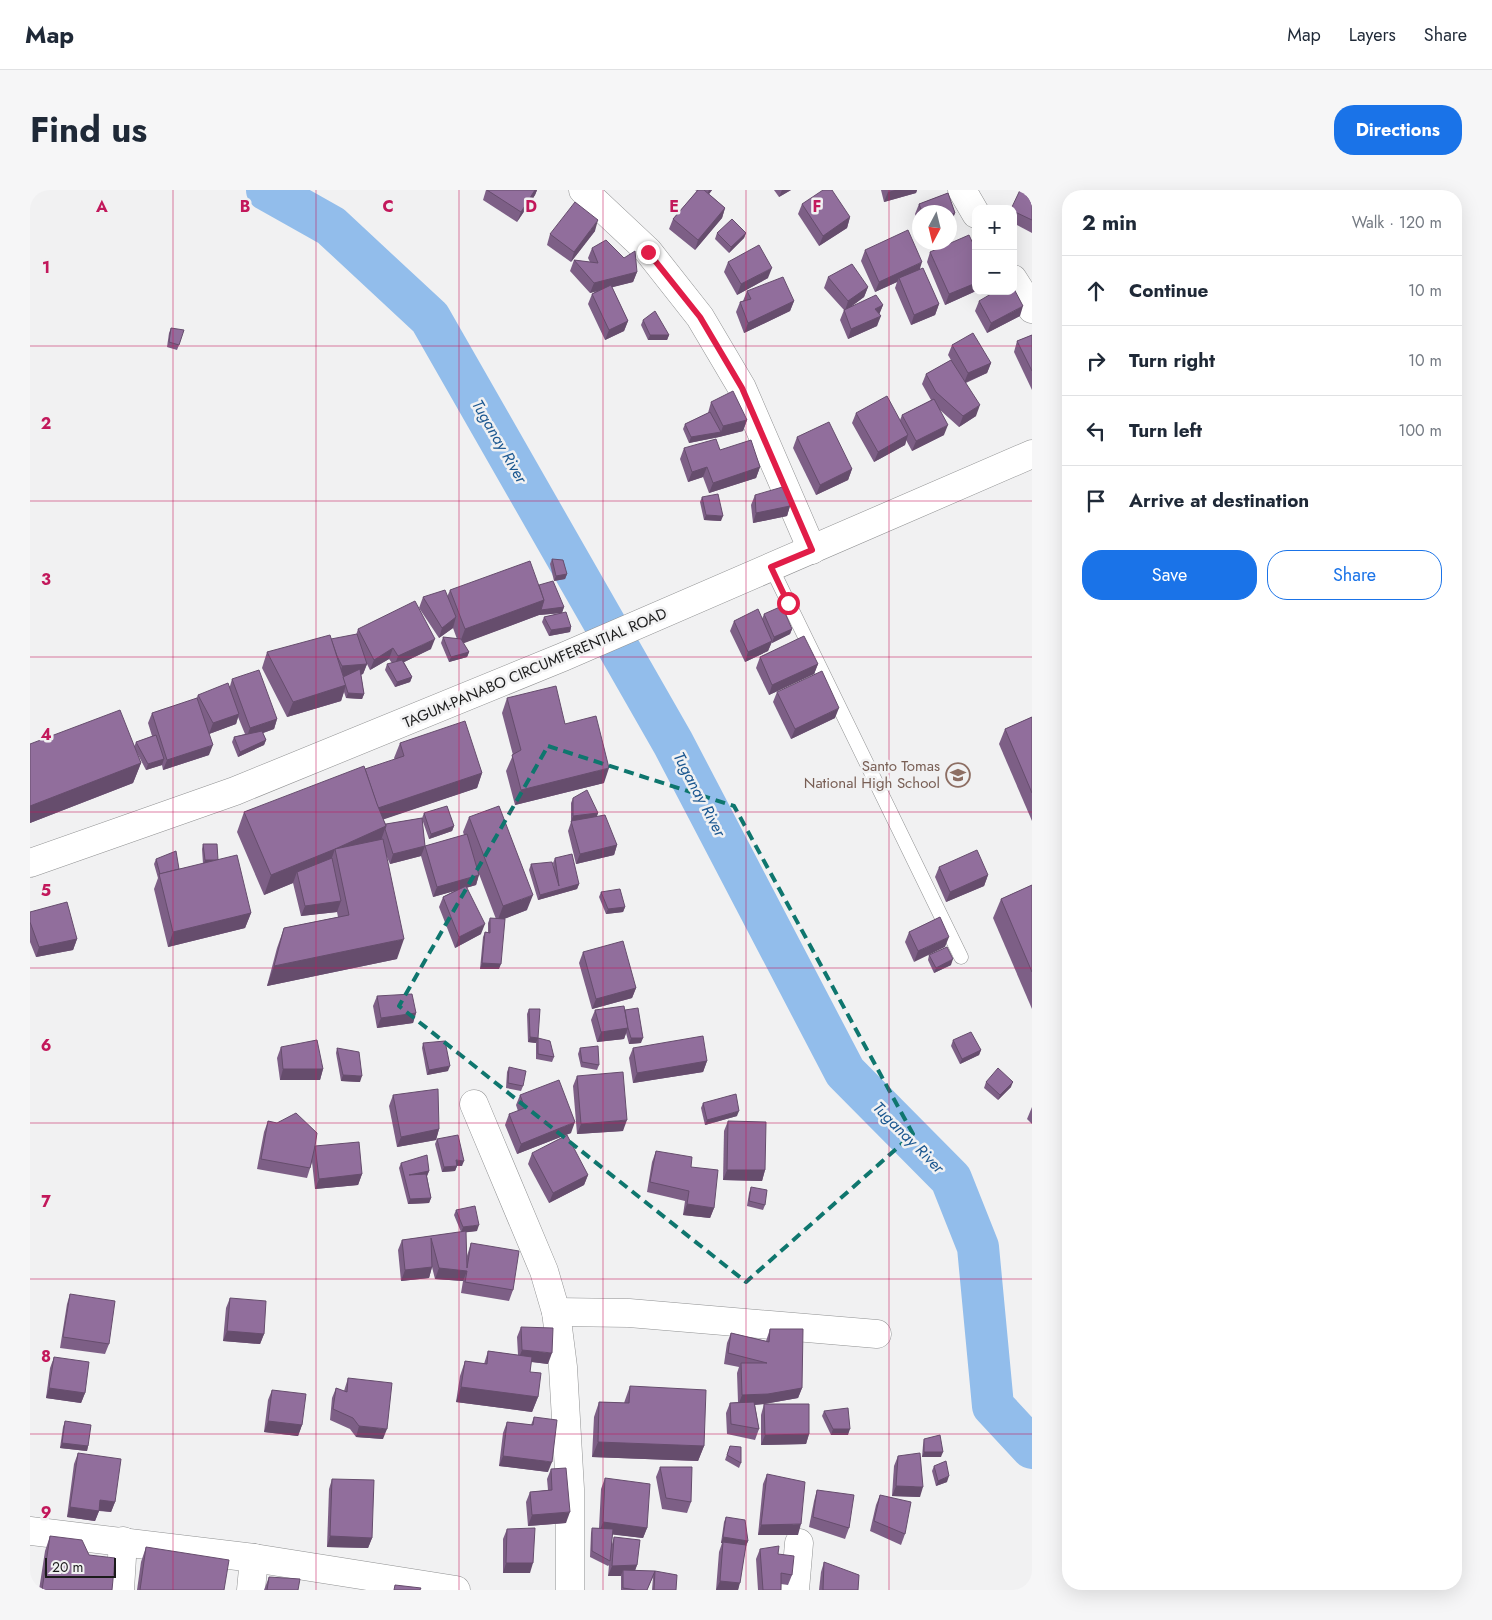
<!DOCTYPE html>
<html lang="en">
<head>
<meta charset="utf-8">
<style>
	:root { --surface:#fff; --page:#f6f6f7; --text:#1f2937; --muted:#747a83; --line:#e0e1e3; --accent:#1a73e8 }
	body { margin:0; font-family:Jost,sans-serif; background:var(--page); color:var(--text) }
	.controls { position:absolute; right:15px; top:15px; display:grid; overflow:hidden; border-radius:10px; box-shadow:0 5px 20px #0002 }
	.controls button { width:45px; height:45px; display:grid; place-items:center; padding:0; border:0; border-bottom:1px solid var(--line); background:var(--surface); color:var(--text); font:25px sans-serif }
	.compass { position:absolute; left:882px; top:15px; width:45px; height:45px; border-radius:50%; background:var(--surface); box-shadow:0 5px 20px #0002; rotate:187deg }
	.scale { position:absolute; left:15px; bottom:12px; width:71px; box-sizing:border-box; padding-left:5px; border:2px solid #1b1b1b; border-top:0; font-size:14px; line-height:18px; white-space:nowrap; color:#1b1b1b; -webkit-text-stroke:4px #f1f1f2; paint-order:stroke }
	.stop { position:absolute; width:15px; height:15px; margin:-11px; border:4px solid #e11d48; border-radius:50%; background:#fff }
	.stop.end { background:#e11d48; border-color:#fff; box-shadow:0 1px 5px #0008 }
	.list { margin:0; padding:0; list-style:none }
	h2 { display:flex; justify-content:space-between; align-items:center; height:65px; margin:0; padding:0 20px; font-size:21px }
	h2 small { font-size:16px; font-weight:400; color:var(--muted) }
	.list li { display:grid; grid-template-columns:32px 1fr auto; gap:15px; align-items:center; box-sizing:border-box; height:70px; padding:0 20px; border-top:1px solid var(--line) }
	.list b { display:block; font-size:19px; white-space:nowrap }
	.list em { font-size:16px; font-style:normal; color:var(--muted) }
	.actions { display:flex; gap:10px; padding:15px 20px }
	.actions a { flex:1; padding:11px 0; border:1px solid var(--accent); border-radius:20px; text-align:center; font-size:18px; color:var(--accent) }
	.actions .main { background:var(--accent); color:#fff }
	.icon { flex:none; width:28px; height:28px; fill:none; stroke:currentColor; stroke-width:2; stroke-linecap:round; stroke-linejoin:round }
	.map { position:relative; flex:none; width:1002px; height:1400px; overflow:hidden; border-radius:20px }
	header { display:flex; align-items:center; gap:30px; box-sizing:border-box; height:70px; padding:0 25px; background:var(--surface); border-bottom:1px solid var(--line) }
	header strong { font-size:24px }
	nav { display:flex; gap:28px; margin-inline-start:auto; font-size:18px }
	.intro { display:flex; align-items:center; justify-content:space-between; box-sizing:border-box; height:120px; padding:0 30px }
	h1 { margin:0; font-size:35px }
	.button { padding:12px 22px; border-radius:20px; background:var(--accent); color:#fff; font-size:18px; font-weight:700 }
	main { display:flex; gap:30px; padding:0 30px }
	aside { flex:1; background:var(--surface); border-radius:20px; box-shadow:0 5px 20px #0002 }
	.map>svg:first-child { display:block }
</style>
</head>
<body>
<header>
<strong>Map</strong>
<nav><a>Map</a><a>Layers</a><a>Share</a></nav>
</header>
<div class="intro"><h1>Find us</h1><a class="button">Directions</a></div>
<main>
<div class="map">
<svg width="1002" height="1400" viewBox="0 0 1002 1400">
	<rect width="100%" height="100%" fill="#f1f1f2"/>
	<g fill="none" stroke-linecap="round" stroke-linejoin="round">
		<path stroke="#92bdeb" stroke-width="42" d="M237 0 301 36 400 128 643 553 815 882 921 989 948 1057 963 1216 1002 1258"/>
		<g stroke="#909192" stroke-width="15">
			<path id="lane" d="M741 377 931 767"/>
		</g>
		<g stroke="#909192" stroke-width="29">
			<g id="street">
				<path d="M553 0 618 61 670 127 712 198 782 360"/>
				<path d="M932 0 946 24"/>
				<path d="M983 89 1002 119"/>
				<path d="M444 914 514 1081 526 1122 533 1177 540 1299V1400"/>
				<path d="M526 1122 599 1123 847 1144"/>
				<path d="M0 1341 224 1368 426 1400"/>
				<path d="M90 1400 93 1351"/>
				<path d="M221 1400 224 1368"/>
				<path d="M765 1400 769 1353"/>
			</g>
		</g>
		<g stroke="#909192" stroke-width="29">
			<path id="primary" d="M0 673 205 601 533 467 1002 264"/>
		</g>
		<use href="#lane" stroke="#fff" stroke-width="14"/>
		<use href="#street" stroke="#fff" stroke-width="28"/>
		<use href="#primary" stroke="#fff" stroke-width="28"/>
	</g>
	<g fill="#7d5f86">
		<path d="M456 0H507L505 5 487 32 453 10Z"/>
		<path d="M665 0H682L679 4 695 18 692 28 665 60 639 39 643 29 667 1Z"/>
		<path d="M744 0H761L749 7Z"/>
		<path d="M851 0H887L886 3 854 12Z"/>
		<path d="M1002 0V43L983 33V19Z"/>
		<path d="M918 3 925 23 921 33 920 34V22H890V36L885 24 889 14Z"/>
		<path d="M772 14 820 27 817 38 789 56 768 24Z"/>
		<path d="M565 41 541 72 517 55 520 44Z"/>
		<path d="M687 43H716L714 48 699 63 685 49Z"/>
		<path d="M562 58 607 82 603 92 582 97 598 131 594 141 575 150 558 114 562 104 566 101 560 103 540 81 544 70 560 72 558 68Z"/>
		<path d="M835 60 890 79 909 114 905 125 881 135 865 98 867 92 845 102 831 71Z"/>
		<path d="M946 60V101L915 115 897 72 900 62Z"/>
		<path d="M698 72 738 88 707 105 694 82Z"/>
		<path d="M798 87 838 97 834 107 822 116 853 115 849 124 847 136 818 149 810 130 814 120 794 98Z"/>
		<path d="M717 101 764 111 760 121 714 143 706 122 710 112 713 111Z"/>
		<path d="M949 111 990 126 957 143 945 121Z"/>
		<path d="M613 130 639 145 637 150H618L611 135Z"/>
		<path d="M141 138 149 155 147 160 137 157 139 143Z"/>
		<path d="M1002 145V200L984 162 987 151Z"/>
		<path d="M922 155 961 173 957 183 936 193 946 226 929 237 910 220 914 245 882 261 876 250 875 255 844 272 822 233 826 223 870 230 872 225 901 210 892 194 896 184 921 170 918 165Z"/>
		<path d="M681 212 717 230 713 241 689 247 659 253 653 239 655 234 678 223Z"/>
		<path d="M767 247 822 279 818 290 786 305 763 258Z"/>
		<path d="M654 258 690 260 730 277 726 288 679 303 673 287 658 292 650 269Z"/>
		<path d="M725 305 760 316 757 326 723 333 721 315Z"/>
		<path d="M672 307 691 331 674 330 670 312Z"/>
		<path d="M522 369 537 384 535 389 524 391 520 374Z"/>
		<path d="M509 395 534 417 532 422 541 437 540 442 519 446 512 432 514 427 531 423 509 425 433 453 439 462 437 467 419 472 411 453 413 447 427 449 423 438 409 448 389 418 393 407H417L420 400Z"/>
		<path d="M734 424 762 439 760 444 742 453V452L738 461 715 472 700 441 704 431 732 429Z"/>
		<path d="M328 439 401 459 374 472 382 487 380 492 365 497 355 480 357 474 362 473 359 469 340 480 337 474 333 484 331 485 334 504 332 509 316 508 314 502 311 511 257 527 232 478 237 462 326 445Z"/>
		<path d="M730 467 788 474 784 484 739 505 726 478Z"/>
		<path d="M202 489 247 529 244 539 233 543 236 550 234 555 208 567 202 552 204 547 215 544 208 527 206 534 179 544V565L133 580 132 575 116 580 105 559 111 573 103 593 0 633V554L104 557 106 552 122 546 118 533 122 523 166 509 168 505 200 496Z"/>
		<path d="M747 502 805 528 761 549 743 512Z"/>
		<path d="M477 508 535 534 574 593 485 615 476 581 483 565 472 523Z"/>
		<path d="M1002 527V631L969 554 975 539Z"/>
		<path d="M370 553 452 583 447 598 353 629 356 634 392 628 394 623 424 636 422 641 399 649 392 629 395 656 434 645 433 642 439 627 497 720 473 729 469 779H450L453 747 455 742H458V733L460 728 466 729 449 684 446 695 436 698 451 744 425 758 409 717 413 707 424 701 403 707 391 666 360 674 356 665 367 769 237 796 247 758 254 738 308 727 307 722 271 726 263 693 234 705 207 642 214 622 365 570 364 568Z"/>
		<path d="M543 608 568 623 567 626 587 655 584 665 546 674 538 641 541 632V613Z"/>
		<path d="M173 654 188 670 221 723 215 738 138 757 124 699 128 688 124 674 126 669 149 679 173 674 172 659Z"/>
		<path d="M525 668 549 694 547 699 508 710 499 680 501 674 524 682 523 673Z"/>
		<path d="M909 677 958 685 954 696 916 712 905 687Z"/>
		<path d="M1002 695V819L963 728 971 709Z"/>
		<path d="M571 702 595 717 593 722 576 724 569 707Z"/>
		<path d="M0 722 47 749 43 760 6 767 0 752Z"/>
		<path d="M910 727 884 772 875 752 879 742Z"/>
		<path d="M553 762 606 798 602 808 562 819 549 773Z"/>
		<path d="M899 765 921 775 904 783 898 770Z"/>
		<path d="M347 806 386 823 383 833 347 838 343 816Z"/>
		<path d="M499 819 508 848 524 867 522 872 506 869V853L498 852 497 824Z"/>
		<path d="M565 820H595L611 853 599 854 596 843 594 849 567 852 561 830Z"/>
		<path d="M923 850 951 860 949 865 930 874 921 856Z"/>
		<path d="M393 853 418 881 397 885 392 858Z"/>
		<path d="M251 857 293 879 290 890H250L247 868Z"/>
		<path d="M307 858 330 892 311 891 306 863Z"/>
		<path d="M550 858 569 875 567 880 551 877 548 864Z"/>
		<path d="M603 858 677 871 673 882 603 893 599 868Z"/>
		<path d="M479 877 493 896 491 901 476 898 477 882Z"/>
		<path d="M547 886 593 941 547 944 543 896Z"/>
		<path d="M956 892 981 897 968 910 954 898Z"/>
		<path d="M363 905 409 939 406 950 367 957 359 916Z"/>
		<path d="M490 905 541 943 487 964 475 935 479 924 488 921 486 915Z"/>
		<path d="M673 913 707 926 675 935 671 918Z"/>
		<path d="M1002 917V934L997 929Z"/>
		<path d="M238 931 285 956 332 984 328 995 285 999 282 972 277 988 227 979 234 942Z"/>
		<path d="M698 931 735 980 732 991 693 990 694 941Z"/>
		<path d="M407 949 432 976H427L425 981 412 982 405 954Z"/>
		<path d="M626 961 661 977 684 1018 680 1028 653 1025 655 1011 617 1002 622 972Z"/>
		<path d="M502 963 558 985 554 995 519 1013 498 974Z"/>
		<path d="M371 973 399 981 397 986 401 1008 399 1013 378 1014 369 978Z"/>
		<path d="M721 997 735 1015 733 1020 717 1016 719 1003Z"/>
		<path d="M426 1020 447 1041 436 1042V1069L441 1053 483 1100 479 1111 431 1103 433 1091 405 1089 402 1077 399 1088 371 1091 368 1060 372 1050 431 1042 424 1025Z"/>
		<path d="M40 1104 79 1154 75 1164 30 1158 37 1114Z"/>
		<path d="M200 1108 234 1144 230 1154 193 1151 196 1118Z"/>
		<path d="M491 1137 518 1174 501 1172 500 1182 508 1207 502 1222 426 1212 430 1186 435 1171 454 1174 458 1161 488 1165 487 1147Z"/>
		<path d="M740 1139 772 1198 768 1208 734 1214 725 1215 729 1239 725 1250 697 1244 696 1223 700 1213 708 1212 707 1183 709 1177 694 1174 697 1153 701 1143 736 1151Z"/>
		<path d="M24 1167 55 1203 51 1213 16 1208 20 1178Z"/>
		<path d="M318 1188 353 1249 326 1247 320 1239 300 1230 302 1208 306 1198 314 1201Z"/>
		<path d="M600 1196 674 1256 668 1271 562 1267 564 1227 569 1212 594 1213Z"/>
		<path d="M242 1200 272 1235 268 1246 234 1242 238 1210Z"/>
		<path d="M734 1214 779 1244 776 1254 731 1255V1225Z"/>
		<path d="M794 1221 818 1245H801L792 1226Z"/>
		<path d="M504 1227 518 1282 469 1276 473 1243 477 1232 501 1235Z"/>
		<path d="M35 1231 58 1256 57 1261 30 1258 33 1237Z"/>
		<path d="M894 1249 911 1267H892L893 1255Z"/>
		<path d="M700 1256 711 1273 709 1278 695 1270Z"/>
		<path d="M48 1263 85 1312 81 1322 69 1321 65 1331 37 1327 44 1274Z"/>
		<path d="M868 1266 890 1307 862 1306 864 1276Z"/>
		<path d="M904 1276 917 1292 906 1296 902 1281Z"/>
		<path d="M630 1277 661 1312 657 1323 632 1319 626 1287Z"/>
		<path d="M521 1279 536 1333 498 1336 496 1312 500 1302 518 1300 517 1289Z"/>
		<path d="M737 1284 768 1345H728L733 1294Z"/>
		<path d="M575 1288 617 1338 613 1348 582 1344V1354L584 1347 607 1375 605 1381H625L646 1400H622L623 1387 617 1400H591V1386H578L579 1375 578 1376 560 1367 561 1343 562 1338H569L571 1299Z"/>
		<path d="M302 1289 342 1348 338 1358 297 1357 299 1299Z"/>
		<path d="M787 1300 819 1338 815 1349 779 1337 784 1311Z"/>
		<path d="M850 1305 875 1344 871 1355 840 1341 846 1315Z"/>
		<path d="M696 1327 718 1351 716 1356 708 1400H686L689 1362 692 1353H691L694 1332Z"/>
		<path d="M477 1339 500 1383H473V1349Z"/>
		<path d="M20 1346 59 1365 82 1400H9L15 1361Z"/>
		<path d="M116 1357 194 1400H107L111 1372Z"/>
		<path d="M730 1359 748 1364 762 1385 758 1395 751 1394V1400H728L726 1369Z"/>
		<path d="M794 1372 828 1400H789L791 1382Z"/>
		<path d="M239 1387 268 1400H234Z"/>
	</g>
	<g fill="#664d6d">
		<path d="M505 0H507L505 5 487 32 491 22Z"/>
		<path d="M679 0H682L676 8Z"/>
		<path d="M752 0H761L749 7Z"/>
		<path d="M865 0H887L886 3 854 12 858 2Z"/>
		<path d="M695 18 692 28 665 60 668 50Z"/>
		<path d="M925 23 921 33 920 34V25Z"/>
		<path d="M820 27 817 38 789 56 793 46Z"/>
		<path d="M568 30 565 41 541 72 544 62Z"/>
		<path d="M716 43 714 48 699 63 701 57Z"/>
		<path d="M892 72 889 82 869 88 867 92 845 102 849 92Z"/>
		<path d="M742 78 738 88 707 105 711 94Z"/>
		<path d="M607 82 603 92 560 103 564 93Z"/>
		<path d="M946 93V101L915 115 919 104Z"/>
		<path d="M838 97 834 107 815 121 818 111Z"/>
		<path d="M764 111 760 121 714 143 718 133Z"/>
		<path d="M909 114 905 125 881 135 884 125Z"/>
		<path d="M853 115 849 125 845 119Z"/>
		<path d="M993 116 990 126 957 143 961 133Z"/>
		<path d="M851 126 847 136 818 149 821 139Z"/>
		<path d="M598 131 594 141 575 150 579 140Z"/>
		<path d="M620 145H639L637 150H618Z"/>
		<path d="M961 173 957 183 934 193 938 183Z"/>
		<path d="M950 215 946 226 929 237 933 226Z"/>
		<path d="M717 230 713 241 689 247 659 253 661 247 691 242 693 236Z"/>
		<path d="M918 235 914 245 882 261 886 251Z"/>
		<path d="M878 245 875 255 844 272 848 262Z"/>
		<path d="M677 277 673 287 658 292 662 282Z"/>
		<path d="M730 277 726 288 679 303 683 293Z"/>
		<path d="M822 279 818 290 786 305 790 295Z"/>
		<path d="M760 316 757 326 723 333 726 323Z"/>
		<path d="M676 325 693 326 691 331 674 330Z"/>
		<path d="M537 384 535 389 524 391 526 386Z"/>
		<path d="M514 410 534 417 532 423 509 425 429 455 435 439Z"/>
		<path d="M426 427 423 438 409 448 412 438Z"/>
		<path d="M541 437 540 442 519 446 521 440Z"/>
		<path d="M762 439 760 444 742 453 744 447Z"/>
		<path d="M405 449 401 459 364 477 368 466Z"/>
		<path d="M742 451 738 461 715 472 718 462Z"/>
		<path d="M363 458 359 469 340 480 344 470Z"/>
		<path d="M439 462 437 467 419 472 421 467Z"/>
		<path d="M337 474 333 484 309 487 312 476Z"/>
		<path d="M788 474 784 484 739 505 742 495Z"/>
		<path d="M382 487 380 492 365 497 367 492Z"/>
		<path d="M316 495 311 511 257 527 263 512Z"/>
		<path d="M318 503 334 504 332 509 316 508Z"/>
		<path d="M809 518 805 528 761 549 765 539Z"/>
		<path d="M209 524 206 534 179 544 183 533Z"/>
		<path d="M247 529 244 539 216 549 220 538Z"/>
		<path d="M236 550 234 555 208 567 210 562Z"/>
		<path d="M183 555 179 565 133 580 137 570Z"/>
		<path d="M134 569 132 575 116 580 118 574Z"/>
		<path d="M111 573 103 593 0 633V616Z"/>
		<path d="M579 578 574 593 485 615 491 600Z"/>
		<path d="M452 583 447 598 340 634 345 619Z"/>
		<path d="M568 623 566 628 541 632 543 626Z"/>
		<path d="M356 636 349 656 305 659Z"/>
		<path d="M424 636 422 641 399 649 401 644Z"/>
		<path d="M587 655 584 665 546 674 550 664Z"/>
		<path d="M395 656 391 666 360 674 363 664Z"/>
		<path d="M305 659 298 679 267 682 263 693 234 705 241 685Z"/>
		<path d="M175 670H188L173 676Z"/>
		<path d="M449 685 446 695 403 707 407 697Z"/>
		<path d="M958 685 954 696 916 712 920 702Z"/>
		<path d="M549 694 547 699 508 710 510 705Z"/>
		<path d="M503 705 497 720 467 732 473 716Z"/>
		<path d="M311 711 307 722 271 726 275 716Z"/>
		<path d="M595 717 593 722 576 724 578 719Z"/>
		<path d="M221 723 215 738 138 757 143 742Z"/>
		<path d="M455 734 451 744 425 758 429 747Z"/>
		<path d="M919 747 915 757 884 772 888 761Z"/>
		<path d="M47 749 43 760 6 767 9 757Z"/>
		<path d="M374 749 367 769 237 796 244 776Z"/>
		<path d="M923 769 921 775 904 783 906 778Z"/>
		<path d="M452 773 471 774 469 779H450Z"/>
		<path d="M606 798 602 808 562 819 566 809Z"/>
		<path d="M386 823 383 833 347 838 351 828Z"/>
		<path d="M598 838 594 849 567 852 571 842Z"/>
		<path d="M500 847 508 848 506 853 498 852Z"/>
		<path d="M601 848H613L611 853 599 854Z"/>
		<path d="M951 860 949 865 930 874 932 869Z"/>
		<path d="M677 871 673 882 603 893 607 883Z"/>
		<path d="M420 876 418 881 397 885 399 880Z"/>
		<path d="M253 879H293L290 890H250Z"/>
		<path d="M313 885 332 886 330 892 311 891Z"/>
		<path d="M983 892 981 897 968 910 970 905Z"/>
		<path d="M709 921 707 926 675 935 677 930Z"/>
		<path d="M597 930 593 941 547 944 551 934Z"/>
		<path d="M545 932 541 943 487 964 491 954Z"/>
		<path d="M409 939 406 950 367 957 371 947Z"/>
		<path d="M426 970 434 971 432 976 424 975Z"/>
		<path d="M427 976 425 981 412 982 414 977Z"/>
		<path d="M697 980H735L732 991 693 990Z"/>
		<path d="M399 981 397 986 377 990 379 985Z"/>
		<path d="M332 984 328 995 285 999 289 989Z"/>
		<path d="M558 985 554 995 519 1013 523 1003Z"/>
		<path d="M401 1008 399 1013 378 1014 380 1009Z"/>
		<path d="M657 1014 684 1018 680 1028 653 1025Z"/>
		<path d="M449 1035 447 1041 431 1043 433 1037Z"/>
		<path d="M402 1077 399 1088 371 1091 375 1080Z"/>
		<path d="M409 1078 437 1081 433 1091 405 1089Z"/>
		<path d="M197 1141 234 1144 230 1154 193 1151Z"/>
		<path d="M492 1160 522 1163 518 1174 488 1170Z"/>
		<path d="M431 1197 508 1207 502 1222 426 1212Z"/>
		<path d="M19 1198 55 1203 51 1213 16 1208Z"/>
		<path d="M772 1198 768 1208 734 1214 708 1216 712 1205Z"/>
		<path d="M238 1231 272 1235 268 1246 234 1242Z"/>
		<path d="M329 1236 357 1239 353 1249 326 1247Z"/>
		<path d="M803 1239H820L818 1245H801Z"/>
		<path d="M779 1244 776 1254 731 1255 735 1245Z"/>
		<path d="M568 1252 674 1256 668 1271 562 1267Z"/>
		<path d="M32 1253 58 1256 57 1261 30 1258Z"/>
		<path d="M894 1262H913L911 1267H892Z"/>
		<path d="M473 1266 522 1272 518 1282 469 1276Z"/>
		<path d="M919 1286 917 1292 906 1296 908 1291Z"/>
		<path d="M866 1296 893 1297 890 1307 862 1306Z"/>
		<path d="M70 1310 85 1312 81 1322 66 1320Z"/>
		<path d="M40 1317 69 1321 65 1331 37 1327Z"/>
		<path d="M540 1322 536 1333 498 1336 502 1325Z"/>
		<path d="M573 1332 617 1338 613 1348 569 1343Z"/>
		<path d="M771 1334 768 1345H728L731 1335Z"/>
		<path d="M300 1346 342 1348 338 1358 297 1357Z"/>
		<path d="M693 1347 718 1351 716 1356 691 1353Z"/>
		<path d="M476 1373H503L500 1383H473Z"/>
		<path d="M607 1375 603 1385 593 1380 591 1386H578L582 1376Z"/>
		<path d="M690 1391 710 1393 708 1400H686Z"/>
	</g>
	<g fill="#916e9c" stroke="#664d6d">
		<path d="M457 0H505L491 22Z"/>
		<path d="M668 0H674L695 18 668 50 643 29Z"/>
		<path d="M793 0H802L820 27 793 46 772 14Z"/>
		<path d="M990 0H1002V30L983 21V19H981Z"/>
		<path d="M918 3 925 23 920 25V22H892L889 14Z"/>
		<path d="M545 12 568 30 544 62 520 44Z"/>
		<path d="M702 29 716 43 701 57 687 43Z"/>
		<path d="M878 40 892 72 849 92 835 60Z"/>
		<path d="M939 45 946 60V93L919 104 900 62Z"/>
		<path d="M576 50 594 68 605 61 607 82 564 93 544 70 568 73 562 58Z"/>
		<path d="M729 55 742 78 711 94 698 72Z"/>
		<path d="M822 74 838 97 818 111 798 87Z"/>
		<path d="M893 78 909 114 884 125 869 88Z"/>
		<path d="M753 87 764 111 718 133 710 112 721 109 717 101Z"/>
		<path d="M581 95 598 131 579 140 562 104Z"/>
		<path d="M983 97 993 116 961 133 949 111 966 101H983Z"/>
		<path d="M846 105 853 115 845 119 851 126 821 139 814 120Z"/>
		<path d="M625 121 639 145H620L613 130Z"/>
		<path d="M141 138 154 140 149 155 139 152Z"/>
		<path d="M943 143 961 173 938 183 922 155Z"/>
		<path d="M1002 145V181L987 151Z"/>
		<path d="M921 170 950 215 933 226 906 202 896 184Z"/>
		<path d="M703 201 717 230 693 236 681 212Z"/>
		<path d="M857 206 878 245 848 262 826 223Z"/>
		<path d="M904 209 918 235 886 251 872 225Z"/>
		<path d="M680 222 691 242 661 247 655 234Z"/>
		<path d="M799 232 822 279 790 295 767 247Z"/>
		<path d="M686 249 690 260 721 250 730 277 683 293 677 277 662 282 654 258Z"/>
		<path d="M756 296 760 316 726 323 725 305Z"/>
		<path d="M688 304 693 326 676 325 672 307Z"/>
		<path d="M522 369 533 370 537 384 526 386Z"/>
		<path d="M500 371 514 410 435 439 420 400Z"/>
		<path d="M523 391 534 417 511 420 514 410 509 395Z"/>
		<path d="M415 400 426 427 412 438 393 407Z"/>
		<path d="M385 411 405 449 368 466 363 458 344 470 328 439Z"/>
		<path d="M752 416 762 439 744 447 734 424Z"/>
		<path d="M728 419 742 451 718 462 704 431Z"/>
		<path d="M536 422 541 437 521 440 514 427Z"/>
		<path d="M327 444 337 474 312 476 307 466 301 449Z"/>
		<path d="M300 445 316 495 263 512 237 462Z"/>
		<path d="M774 446 788 474 742 495 730 467Z"/>
		<path d="M413 447 431 449 439 462 421 467Z"/>
		<path d="M372 470 382 487 367 492 357 474Z"/>
		<path d="M330 479 334 504 318 503 313 487Z"/>
		<path d="M229 480 247 529 220 538 202 489Z"/>
		<path d="M792 481 809 518 765 539 747 502Z"/>
		<path d="M198 493 209 524 183 533 168 505Z"/>
		<path d="M526 496 535 534 566 526 579 578 491 600 482 565 491 560 477 508Z"/>
		<path d="M167 508 183 555 137 570 122 523Z"/>
		<path d="M90 520 111 573 0 616V554Z"/>
		<path d="M1002 527V603L975 539Z"/>
		<path d="M435 531 452 583 348 618 335 579 374 566 370 553Z"/>
		<path d="M232 541 236 550 210 562 204 547Z"/>
		<path d="M126 545 134 569 118 574 106 552Z"/>
		<path d="M334 576 347 614 356 636 305 659 353 649 374 749 244 776 254 738 319 725 305 659 241 685 214 622Z"/>
		<path d="M557 600 568 623 543 626V608Z"/>
		<path d="M417 616 424 636 401 644 394 623Z"/>
		<path d="M469 616 503 705 473 716 439 627Z"/>
		<path d="M575 625 587 655 550 664 541 631Z"/>
		<path d="M392 628 395 656 437 644 449 685 407 697 395 656 363 664 355 639 356 636V634Z"/>
		<path d="M173 654H187L188 670H175Z"/>
		<path d="M947 660 958 685 920 702 909 677Z"/>
		<path d="M146 661 149 679 130 684 126 669Z"/>
		<path d="M542 664 549 694 510 705 501 674 522 672 529 696 525 668Z"/>
		<path d="M207 665 221 723 143 742 129 684Z"/>
		<path d="M302 668 311 711 275 716 267 682Z"/>
		<path d="M1002 695V782L971 709Z"/>
		<path d="M436 696 455 734 429 747 413 707Z"/>
		<path d="M590 699 595 717 578 719 571 702Z"/>
		<path d="M37 712 47 749 9 757 0 732V722Z"/>
		<path d="M910 727 919 747 888 761 879 742Z"/>
		<path d="M460 728 475 729 471 774 452 773 455 742 460 743Z"/>
		<path d="M593 751 606 798 566 809 553 762Z"/>
		<path d="M917 757 923 769 906 778 899 765Z"/>
		<path d="M382 804 386 823 351 828 347 806Z"/>
		<path d="M594 816 598 838 571 842 565 820Z"/>
		<path d="M608 818 613 848H601L598 838 595 820Z"/>
		<path d="M499 819H510L508 848 500 847Z"/>
		<path d="M941 842 951 860 932 869 923 850Z"/>
		<path d="M673 846 677 871 607 883 603 858Z"/>
		<path d="M508 848 520 851 524 867 508 864Z"/>
		<path d="M287 850 293 879H253L251 857Z"/>
		<path d="M415 851 420 876 399 880 393 853Z"/>
		<path d="M568 856 569 875 552 872 550 858Z"/>
		<path d="M307 858 329 862 332 886 313 885Z"/>
		<path d="M479 877 496 881 493 896 478 893Z"/>
		<path d="M968 878 983 892 970 905 956 892Z"/>
		<path d="M593 882 597 930 551 934 547 886Z"/>
		<path d="M529 890 545 932 491 954 479 924 495 918 490 905Z"/>
		<path d="M408 899 409 939 371 947 363 905Z"/>
		<path d="M706 904 709 921 677 930 673 913Z"/>
		<path d="M266 923 287 943 285 956 329 952 332 984 289 989 285 956 280 978 231 969 238 931 247 933Z"/>
		<path d="M698 931 736 932 735 980H697Z"/>
		<path d="M428 945 434 971 426 970 427 976 414 977 407 949Z"/>
		<path d="M537 945 558 985 523 1003 502 963Z"/>
		<path d="M626 961 662 967 661 977 688 980 684 1018 657 1014 659 1001 620 992Z"/>
		<path d="M397 965 399 981 379 985 396 984 401 1008 380 1009 371 973Z"/>
		<path d="M721 997 737 1000 735 1015 719 1011Z"/>
		<path d="M445 1016 449 1035 433 1037 426 1020Z"/>
		<path d="M436 1041 437 1078 441 1053 489 1061 483 1100 435 1092 437 1081 409 1078 401 1048 402 1077 375 1080 372 1050Z"/>
		<path d="M40 1104 85 1111 79 1154 33 1147Z"/>
		<path d="M200 1108 236 1111 234 1144 197 1141Z"/>
		<path d="M491 1137 523 1138 522 1163 492 1160Z"/>
		<path d="M740 1139H773L772 1198 738 1204 712 1205 711 1173H737L698 1163 701 1143 739 1152Z"/>
		<path d="M458 1161 502 1167 500 1182 511 1183 508 1207 431 1197 435 1171 457 1174Z"/>
		<path d="M24 1167 59 1172 55 1203 19 1198Z"/>
		<path d="M318 1188 362 1193 357 1239 329 1236 323 1228 303 1219 306 1198 317 1202Z"/>
		<path d="M600 1196 676 1200 674 1256 568 1252 569 1212 599 1213Z"/>
		<path d="M242 1200 276 1204 272 1235 238 1231Z"/>
		<path d="M724 1212 729 1239 701 1234 700 1213Z"/>
		<path d="M734 1214H779V1244L735 1245Z"/>
		<path d="M818 1218 820 1239H803L794 1221Z"/>
		<path d="M504 1227 527 1230 522 1272 473 1266 477 1232 503 1235Z"/>
		<path d="M35 1231 61 1235 58 1256 32 1253Z"/>
		<path d="M910 1245 913 1262H894V1249Z"/>
		<path d="M700 1256 711 1257V1273L697 1265Z"/>
		<path d="M48 1263 91 1269 85 1312 70 1310 69 1321 40 1317Z"/>
		<path d="M890 1263 893 1297 866 1296 868 1266Z"/>
		<path d="M916 1271 919 1286 908 1291 904 1276Z"/>
		<path d="M630 1277H662L661 1312 636 1308Z"/>
		<path d="M536 1278 540 1322 502 1325 500 1302 522 1300 521 1279Z"/>
		<path d="M737 1284 775 1292 771 1334 731 1335Z"/>
		<path d="M575 1288 620 1294 617 1338 573 1332Z"/>
		<path d="M302 1289 344 1290 342 1348 300 1346Z"/>
		<path d="M787 1300 824 1305 819 1338 783 1327Z"/>
		<path d="M850 1305 881 1312 875 1344 844 1331Z"/>
		<path d="M696 1327 715 1330 718 1351 693 1347Z"/>
		<path d="M505 1338 503 1373H476L477 1339Z"/>
		<path d="M562 1338 583 1339 580 1371 562 1361Z"/>
		<path d="M20 1346 52 1350 59 1365 85 1368 82 1400H12Z"/>
		<path d="M584 1347 610 1350 607 1375 582 1376Z"/>
		<path d="M693 1352 716 1355 710 1393 690 1391Z"/>
		<path d="M749 1356 748 1364 764 1366 762 1385 751 1383V1400H733L730 1359Z"/>
		<path d="M116 1357 199 1370 194 1400H110Z"/>
		<path d="M794 1372 829 1385 828 1400H793Z"/>
		<path d="M593 1380 625 1381 617 1400H606L593 1398Z"/>
		<path d="M625 1381 647 1385 646 1400H624Z"/>
		<path d="M239 1387 270 1389 268 1400H237Z"/>
		<path d="M365 1395 391 1398 390 1400H364Z"/>
	</g>
	<g fill="none" stroke-linecap="round" stroke-linejoin="round">
		<path stroke="#e11d48" stroke-width="6" d="M618 62 670 127 712 198 782 360 741 377 758 413"/>
	</g>
	<path fill="none" stroke="#0f766e" stroke-width="4" stroke-dasharray="10 6" stroke-linejoin="round" d="M518 556 704 616 883 944 716 1092 369 816Z"/>
	<path fill="none" stroke="#c2185b" stroke-width="1" stroke-opacity="0.55" d="M143 0V1400M286 0V1400M429 0V1400M573 0V1400M716 0V1400M859 0V1400M0 156H1002M0 311H1002M0 467H1002M0 622H1002M0 778H1002M0 933H1002M0 1089H1002M0 1244H1002"/>
	<defs>
		<g id="school-ring" transform="scale(1.25)"><circle r="9.5" fill="#f1f1f2" stroke="#8d6e63" stroke-width="1.5"/><path d="M0-5L7-2L0 1L-7-2ZM-4 1L0 2.5L4 1V4Q0 6-4 4Z" fill="#8d6e63"/></g>
	</defs>
	<g fill-rule="evenodd">
		<use href="#school-ring" x="928" y="585"/>
	</g>
	<g text-anchor="middle" stroke-width="5" stroke-linejoin="round" paint-order="stroke">
		<g font-size="15" fill="#1b1b1b" stroke="#f1f1f2">
			<text transform="translate(505 478) rotate(-23)" y="5">TAGUM-PANABO CIRCUMFERENTIAL ROAD</text>
		</g>
		<g font-size="15" fill="#785e54" stroke="#f1f1f2" text-anchor="end">
			<text x="910" y="581">Santo Tomas<tspan x="910" dy="17">National High School</tspan></text>
		</g>
		<g font-size="16" font-style="italic" fill="#1b5790" stroke="#f1f1f2">
			<text transform="translate(470 251) rotate(60)" y="6">Tuganay River</text>
			<text transform="translate(670 604) rotate(62)" y="6">Tuganay River</text>
			<text transform="translate(879 947) rotate(45)" y="6">Tuganay River</text>
		</g>
	</g>
	<g font-size="16" text-anchor="middle" font-weight="bold" fill="#c2185b" stroke="#f1f1f2" stroke-width="5" stroke-linejoin="round" paint-order="stroke">
		<text x="72" y="22">A</text>
		<text x="215" y="22">B</text>
		<text x="358" y="22">C</text>
		<text x="501" y="22">D</text>
		<text x="644" y="22">E</text>
		<text x="787" y="22">F</text>
		<text x="16" y="83">1</text>
		<text x="16" y="239">2</text>
		<text x="16" y="395">3</text>
		<text x="16" y="550">4</text>
		<text x="16" y="706">5</text>
		<text x="16" y="861">6</text>
		<text x="16" y="1017">7</text>
		<text x="16" y="1172">8</text>
		<text x="16" y="1328">9</text>
	</g>
</svg>
<div class="controls">
<button>+</button>
<button>−</button>
</div>
<svg class="compass" viewBox="-18 -18 36 36"><path d="M0-13l5 13h-10z" fill="#e53935"/><path d="M0 13l5-13h-10z" fill="#747a83"/></svg>
<div class="scale">20 m</div>
<div class="stop" style="left:758px;top:413px"></div>
<div class="stop end" style="left:618px;top:62px"></div>
</div>
<aside>
<h2>2 min<small>Walk · 120 m</small></h2>
<ul class="list">
<li><svg class="icon" aria-label="ahead" viewBox="0 0 24 24"><path d="M12 20V5M6 11l6-6 6 6"/></svg><div><b>Continue</b></div><em>10 m</em></li>
<li><svg class="icon" aria-label="right" viewBox="0 0 24 24"><path d="M7 20v-9h11M14 6l5 5-5 5"/></svg><div><b>Turn right</b></div><em>10 m</em></li>
<li><svg class="icon" aria-label="left" viewBox="0 0 24 24"><path d="M17 20v-9H6M10 6l-5 5 5 5"/></svg><div><b>Turn left</b></div><em>100 m</em></li>
<li><svg class="icon" aria-label="arrive" viewBox="0 0 24 24"><path d="M6 21V4h12l-3 4 3 4H6"/></svg><div><b>Arrive at destination</b></div></li>
</ul>
<div class="actions"><a class="main">Save</a><a>Share</a></div>
</aside>
</main>
</body>
</html>
